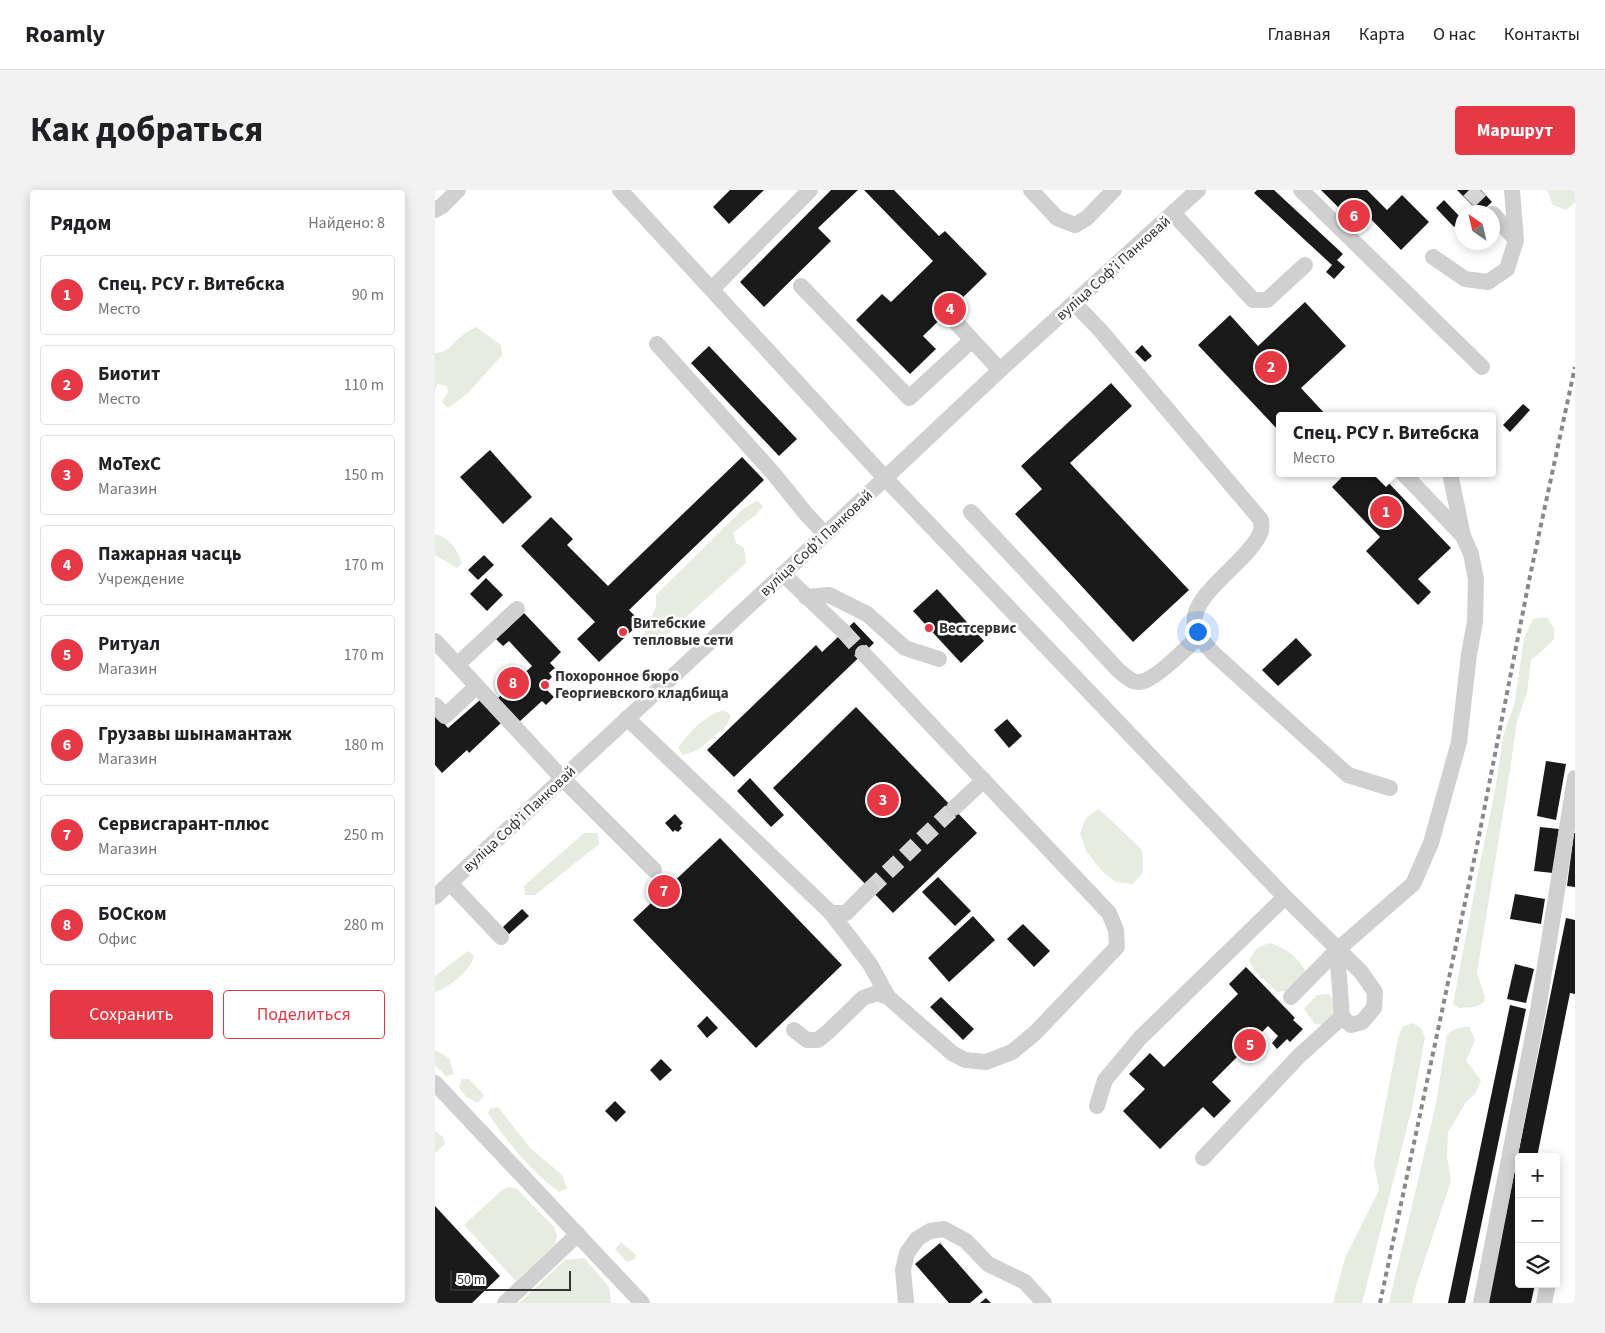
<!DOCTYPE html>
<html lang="ru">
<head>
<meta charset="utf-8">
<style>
	:root { --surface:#fff; --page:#f2f2f2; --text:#202124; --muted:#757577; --line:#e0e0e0; --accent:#e63946 }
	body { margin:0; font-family:"Source Sans 3",sans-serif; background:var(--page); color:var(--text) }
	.controls { position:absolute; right:15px; bottom:15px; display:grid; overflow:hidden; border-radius:5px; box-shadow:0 2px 12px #0003 }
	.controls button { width:45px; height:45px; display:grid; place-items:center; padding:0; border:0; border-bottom:1px solid var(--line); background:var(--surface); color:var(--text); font:25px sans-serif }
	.compass { position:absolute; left:1020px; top:15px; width:45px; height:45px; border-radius:50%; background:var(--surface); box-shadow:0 2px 12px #0003; rotate:326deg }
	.scale { position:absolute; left:15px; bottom:12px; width:121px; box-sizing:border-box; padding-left:5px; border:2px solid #333; border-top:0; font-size:14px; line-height:18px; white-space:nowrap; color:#333; -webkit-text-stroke:4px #fff; paint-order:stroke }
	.you { position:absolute; left:762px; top:441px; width:18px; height:18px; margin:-12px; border:4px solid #fff; border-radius:50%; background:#1a73e8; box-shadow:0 0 0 8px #1a73e833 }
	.badge { display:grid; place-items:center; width:32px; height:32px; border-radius:50%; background:var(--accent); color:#fff; font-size:16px; font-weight:700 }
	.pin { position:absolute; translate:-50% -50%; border:2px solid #fff; box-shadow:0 1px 5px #0006 }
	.popup { position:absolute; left:841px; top:222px; width:220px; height:65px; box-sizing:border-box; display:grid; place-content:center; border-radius:5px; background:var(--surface); filter:drop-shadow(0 1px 4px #0005); font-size:16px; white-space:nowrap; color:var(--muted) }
	.popup b { font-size:19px; color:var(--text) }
	.popup::after { content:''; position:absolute; left:50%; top:100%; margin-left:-10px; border:10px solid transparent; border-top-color:var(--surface) }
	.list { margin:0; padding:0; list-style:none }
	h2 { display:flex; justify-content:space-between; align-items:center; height:65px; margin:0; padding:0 20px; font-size:21px }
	h2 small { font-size:16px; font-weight:400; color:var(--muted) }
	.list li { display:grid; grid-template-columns:32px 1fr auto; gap:15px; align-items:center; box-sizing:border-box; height:80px; margin:0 10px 10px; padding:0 10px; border:1px solid var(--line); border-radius:5px }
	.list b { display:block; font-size:19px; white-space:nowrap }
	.list p { margin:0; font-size:16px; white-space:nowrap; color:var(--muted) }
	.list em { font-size:16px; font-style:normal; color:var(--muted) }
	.actions { display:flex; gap:10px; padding:15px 20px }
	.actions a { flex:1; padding:11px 0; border:1px solid var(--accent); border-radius:5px; text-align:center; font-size:18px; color:var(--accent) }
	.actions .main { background:var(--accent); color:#fff }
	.icon { flex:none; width:28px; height:28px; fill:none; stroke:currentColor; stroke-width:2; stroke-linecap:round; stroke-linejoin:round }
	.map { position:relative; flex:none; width:1140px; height:1113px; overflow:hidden; border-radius:5px }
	header { display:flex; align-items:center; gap:30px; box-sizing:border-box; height:70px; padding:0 25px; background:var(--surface); border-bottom:1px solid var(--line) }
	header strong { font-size:24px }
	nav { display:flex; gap:28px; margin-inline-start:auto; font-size:18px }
	.intro { display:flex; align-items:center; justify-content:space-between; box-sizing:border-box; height:120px; padding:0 30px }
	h1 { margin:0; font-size:35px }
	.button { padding:12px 22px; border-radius:5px; background:var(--accent); color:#fff; font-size:18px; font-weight:700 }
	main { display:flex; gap:30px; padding:0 30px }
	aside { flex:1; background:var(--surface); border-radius:5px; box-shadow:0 2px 12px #0003 }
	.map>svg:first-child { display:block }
</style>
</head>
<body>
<header>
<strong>Roamly</strong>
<nav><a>Главная</a><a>Карта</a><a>О нас</a><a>Контакты</a></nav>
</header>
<div class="intro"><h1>Как добраться</h1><a class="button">Маршрут</a></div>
<main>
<aside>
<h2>Рядом<small>Найдено: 8</small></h2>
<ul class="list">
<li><span class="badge">1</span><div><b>Спец. РСУ г. Витебска</b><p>Место</p></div><em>90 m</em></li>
<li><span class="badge">2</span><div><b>Биотит</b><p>Место</p></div><em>110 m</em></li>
<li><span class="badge">3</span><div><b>MoTexC</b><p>Магазин</p></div><em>150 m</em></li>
<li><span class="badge">4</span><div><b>Пажарная часць</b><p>Учреждение</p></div><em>170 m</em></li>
<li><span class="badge">5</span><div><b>Ритуал</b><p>Магазин</p></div><em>170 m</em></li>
<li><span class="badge">6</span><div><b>Грузавы шынамантаж</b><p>Магазин</p></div><em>180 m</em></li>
<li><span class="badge">7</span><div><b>Сервисгарант-плюс</b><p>Магазин</p></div><em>250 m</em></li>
<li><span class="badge">8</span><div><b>БОСком</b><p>Офис</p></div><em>280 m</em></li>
</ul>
<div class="actions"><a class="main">Сохранить</a><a>Поделиться</a></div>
</aside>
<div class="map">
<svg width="1140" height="1113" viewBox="0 0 1140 1113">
	<rect width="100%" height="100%" fill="#fff"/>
	<g fill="#e6ecdf">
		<path d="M1112 0H1140V12L1131 20 1118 15Z"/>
		<path d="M41 137 66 155 67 165 32 204 13 218 7 212 13 202 12 196 3 194 0 199V163C16 162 16 153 27 146 31 142 36 140 41 137Z"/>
		<path d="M322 311 328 316C321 327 308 334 298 343L301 353 309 358 311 373 231 445 215 451 209 444 221 417V405L308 319Z"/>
		<path d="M0 344C15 348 22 359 27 373L22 378 0 365Z"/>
		<path d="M1112 427 1119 438V449L1107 461 1096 470 1092 503 1082 531 1075 580 1042 783 1050 807 1049 812 1040 817 1024 818 1018 814 1042 688 1060 601 1068 547 1080 512 1089 448 1098 429Z"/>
		<path d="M288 520 296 525 292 535 263 560 248 565 243 558C254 542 269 526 288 520Z"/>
		<path d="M663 619 677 631 707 660 708 682 698 694 681 692 667 681 651 661 645 643 651 628Z"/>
		<path d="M149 643H163L164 654 100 705H90L89 696Z"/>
		<path d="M834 753C852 759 859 764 870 780L869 790 860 800 842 802 820 781 814 770 822 758Z"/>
		<path d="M33 761 39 766C34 783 15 796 0 802V786Z"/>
		<path d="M894 804 899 811 900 825 888 835 880 834 869 819 882 805Z"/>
		<path d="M978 833 986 838 990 847 977 918 927 1113H898L910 1068 944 1000 939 973 963 849 967 837Z"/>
		<path d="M1034 836 1040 850 1031 871 1046 890 1040 904 1031 912 1013 942 1012 966 1016 991 980 1099 977 1113H954L1001 914 1012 844 1020 839Z"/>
		<path d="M0 860 14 868 19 884 11 886 0 875Z"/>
		<path d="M27 889H34L49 905 43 913 31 907 24 897Z"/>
		<path d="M63 917 95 958 127 985 132 998 124 1002C96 981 72 952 53 923L55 919Z"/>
		<path d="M0 941 8 947 10 954 0 963Z"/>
		<path d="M74 997 82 999 119 1037 122 1045 120 1054 81 1091 29 1035 67 1000Z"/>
		<path d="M186 1052 201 1065 200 1069 192 1072 180 1059Z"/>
		<path d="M149 1068 174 1097 176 1113H84L130 1070Z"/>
	</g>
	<g fill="#1a1a1a">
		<path d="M295 0H329L294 34 278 17Z"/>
		<path d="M396 0H423L383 38 396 51 329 117 305 92Z"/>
		<path d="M429 0H459L504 46 510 41 552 84 488 146 501 159 475 184 421 130 447 104 456 112 498 71Z"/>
		<path d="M822 0H839L908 64 902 70 910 77 899 89 891 82 897 75 819 3Z"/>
		<path d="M886 0H932L952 20 967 5 994 32 966 60 930 23 919 33Z"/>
		<path d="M1022 0H1046L1057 12 1046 22H1044Z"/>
		<path d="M1009 10 1027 29 1019 37 1001 18Z"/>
		<path d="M870 112 911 156 866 198 892 226H845V242L763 155 795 125 823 156Z"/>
		<path d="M707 155 717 166 710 172 700 162Z"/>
		<path d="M274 156 362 249 344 266 256 173Z"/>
		<path d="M676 193 697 216 635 273 754 400 698 452 580 324 607 299 586 276Z"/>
		<path d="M1088 214 1095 220 1075 242 1068 235Z"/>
		<path d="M55 260 97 307 68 334 25 287Z"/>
		<path d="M307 267 329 290 194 420 206 432 164 472 142 449 160 432 86 356 116 327 138 349 132 355 173 396Z"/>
		<path d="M911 283H944L1016 358 983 389 996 402 983 415 931 361 945 347 897 297Z"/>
		<path d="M49 365 59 375 43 390 33 380Z"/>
		<path d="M51 388 68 405 52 421 35 404Z"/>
		<path d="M502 399 549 451 526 473 478 421Z"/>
		<path d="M89 423 126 462 115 473 120 478 114 483 117 487 112 492 116 496 112 500 119 507 111 515 107 511 84 532 62 509 97 476 74 451 68 456 61 449Z"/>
		<path d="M419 432 439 453 299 587 272 560 381 455 387 462Z"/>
		<path d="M861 448 877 465 843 496 827 480Z"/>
		<path d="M45 510 66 533 34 563 32 560 7 583 0 575V523L13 538Z"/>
		<path d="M421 517 542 643 458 723 338 598Z"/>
		<path d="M572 529 587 546 574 558 559 540Z"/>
		<path d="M1111 571 1131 574 1121 630 1102 626Z"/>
		<path d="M315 588 349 625 336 637 302 601Z"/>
		<path d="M240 624 248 633 245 636 247 638 243 642 240 640 238 642 230 633Z"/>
		<path d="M1105 637 1124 639 1118 683 1099 681Z"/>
		<path d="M1139 643H1140V697L1132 696Z"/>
		<path d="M285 648 407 775 321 858 198 730Z"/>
		<path d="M503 687 536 721 520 736 487 702Z"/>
		<path d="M1080 704 1110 709 1106 734 1075 729Z"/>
		<path d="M87 719 94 726 74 744 68 737Z"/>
		<path d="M538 726 560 750 514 792 493 768Z"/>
		<path d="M1131 728 1140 730V804L1135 803 1102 967H1084V1094H1100L1096 1113H1053Z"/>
		<path d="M588 734 615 761 599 777 572 749Z"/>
		<path d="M1080 774 1099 779 1091 813 1072 809Z"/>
		<path d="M811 777 860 828 858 830 868 839 855 852 852 849 842 859 837 853 843 846 833 836 777 892 796 911 779 928 768 917 725 959 688 921 710 899 694 884 715 863 729 877 803 804 794 794Z"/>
		<path d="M506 807 539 839 528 850 495 817Z"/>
		<path d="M1075 815 1091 819 1030 1113H1013Z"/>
		<path d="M272 826 283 838 272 848 262 836Z"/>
		<path d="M226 869 237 880 225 891 215 880Z"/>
		<path d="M180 911 191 922 181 932 170 921Z"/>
		<path d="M0 1016 65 1086 37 1113H0Z"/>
		<path d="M505 1053 548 1102 535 1113H514L480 1074Z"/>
		<path d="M551 1108 556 1113H545Z"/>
	</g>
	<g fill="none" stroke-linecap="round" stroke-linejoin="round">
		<g stroke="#d6d6d6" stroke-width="16" stroke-dasharray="16 8" stroke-linecap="butt">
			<path d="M1034 0 1051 17"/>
			<path d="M409 442 428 463"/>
			<path d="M435 699 519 618"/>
		</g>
		<g stroke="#d0d0d0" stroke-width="16">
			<path d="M185 0 450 288 850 707 926 782 940 802 939 818 927 832 916 835 907 827"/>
			<path d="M596 0 622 28 640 35 652 28 679 0"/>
			<path d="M866 0 1047 177"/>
			<path d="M1077 0 1081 50"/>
			<path d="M0 20 7 16 23 0"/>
			<path d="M738 23 818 110H832L870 75"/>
			<path d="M998 67 1030 89 1053 92 1072 79 1081 50 1058 24"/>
			<path d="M366 96 474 208 537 150 565 180"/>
			<path d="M277 99 375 0"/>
			<path d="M639 113 665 140 826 330C826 333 827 338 826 341 816 370 754 405 760 434 762 446 770 454 778 463L913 585 955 598"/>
			<path d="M517 128 537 150"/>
			<path d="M222 154 338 283 372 325 390 344"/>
			<path d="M1015 283 1028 346"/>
			<path d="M536 322 684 481C691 486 696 493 705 492 719 491 753 457 764 446"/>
			<path d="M348 384 409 442"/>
			<path d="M371 407 394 405 432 424 470 458 504 469"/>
			<path d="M0 451 127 588 219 680"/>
			<path d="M22 475 82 419"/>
			<path d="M0 515 10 526 42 496"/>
			<path d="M192 528 396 723H411L435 699"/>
			<path d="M519 618 549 590"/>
			<path d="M15 693 66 747"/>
			<path d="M0 707 348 384 565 180 763 0"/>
			<path d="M396 723 435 774 453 807"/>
			<path d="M856 807 902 760 978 694 996 653 1024 552 1034 464 1040 432 1041 389 1036 364 1028 346 968 283"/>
			<path d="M359 840 372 850H383L394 841 428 808 442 803 453 807 517 863 530 870 551 872 577 862 600 843 682 757 681 740 674 723 428 463"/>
			<path d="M0 893 207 1113"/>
			<path d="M662 916 670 890 705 848 850 707"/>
			<path d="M768 968 864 866 907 827 902 760"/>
			<path d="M471 1112 468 1080 472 1063 482 1049 495 1041 509 1039 531 1051 553 1074 590 1092 609 1113"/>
			<path d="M70 1113 143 1044"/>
			<path d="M1046 1113 1103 820 1140 588"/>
			<path d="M1109 1113 1113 1094"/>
		</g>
		<path stroke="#888" stroke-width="4" stroke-dasharray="5 4" stroke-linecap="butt" d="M945 1113 1042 656 1095 386 1140 177"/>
	</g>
	<g fill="#e63946" stroke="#fff" stroke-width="2">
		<circle cx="494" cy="438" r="5"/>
		<circle cx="188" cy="442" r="5"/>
		<circle cx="110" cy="495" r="5"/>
	</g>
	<g text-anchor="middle" stroke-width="5" stroke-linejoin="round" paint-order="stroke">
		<g font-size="15" fill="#333" stroke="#fff">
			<text transform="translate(678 78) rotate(-42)" y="5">вуліца Софʼі Панковай</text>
			<text transform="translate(381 353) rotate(-43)" y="5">вуліца Софʼі Панковай</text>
			<text transform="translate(84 629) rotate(-43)" y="5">вуліца Софʼі Панковай</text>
		</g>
		<g font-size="15" font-weight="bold" fill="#333" stroke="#fff" text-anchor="start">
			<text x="198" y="438">Витебские<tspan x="198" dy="17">тепловые сети</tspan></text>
			<text x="504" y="443">Вестсервис</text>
			<text x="120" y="491">Похоронное бюро<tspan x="120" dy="17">Георгиевского кладбища</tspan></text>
		</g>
	</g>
</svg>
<div class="controls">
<button>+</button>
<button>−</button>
<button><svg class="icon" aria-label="layers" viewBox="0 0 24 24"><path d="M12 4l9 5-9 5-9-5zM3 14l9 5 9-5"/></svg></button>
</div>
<svg class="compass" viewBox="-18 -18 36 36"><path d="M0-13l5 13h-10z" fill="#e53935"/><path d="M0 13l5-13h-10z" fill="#757577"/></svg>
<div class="scale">50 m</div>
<div class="you"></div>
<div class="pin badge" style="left:951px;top:322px">1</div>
<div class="popup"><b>Спец. РСУ г. Витебска</b>Место</div>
<div class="pin badge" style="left:836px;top:177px">2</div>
<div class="pin badge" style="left:448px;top:610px">3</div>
<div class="pin badge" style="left:515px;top:119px">4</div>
<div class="pin badge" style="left:815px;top:855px">5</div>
<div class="pin badge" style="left:919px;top:26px">6</div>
<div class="pin badge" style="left:229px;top:701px">7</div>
<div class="pin badge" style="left:78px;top:493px">8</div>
</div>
</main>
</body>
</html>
